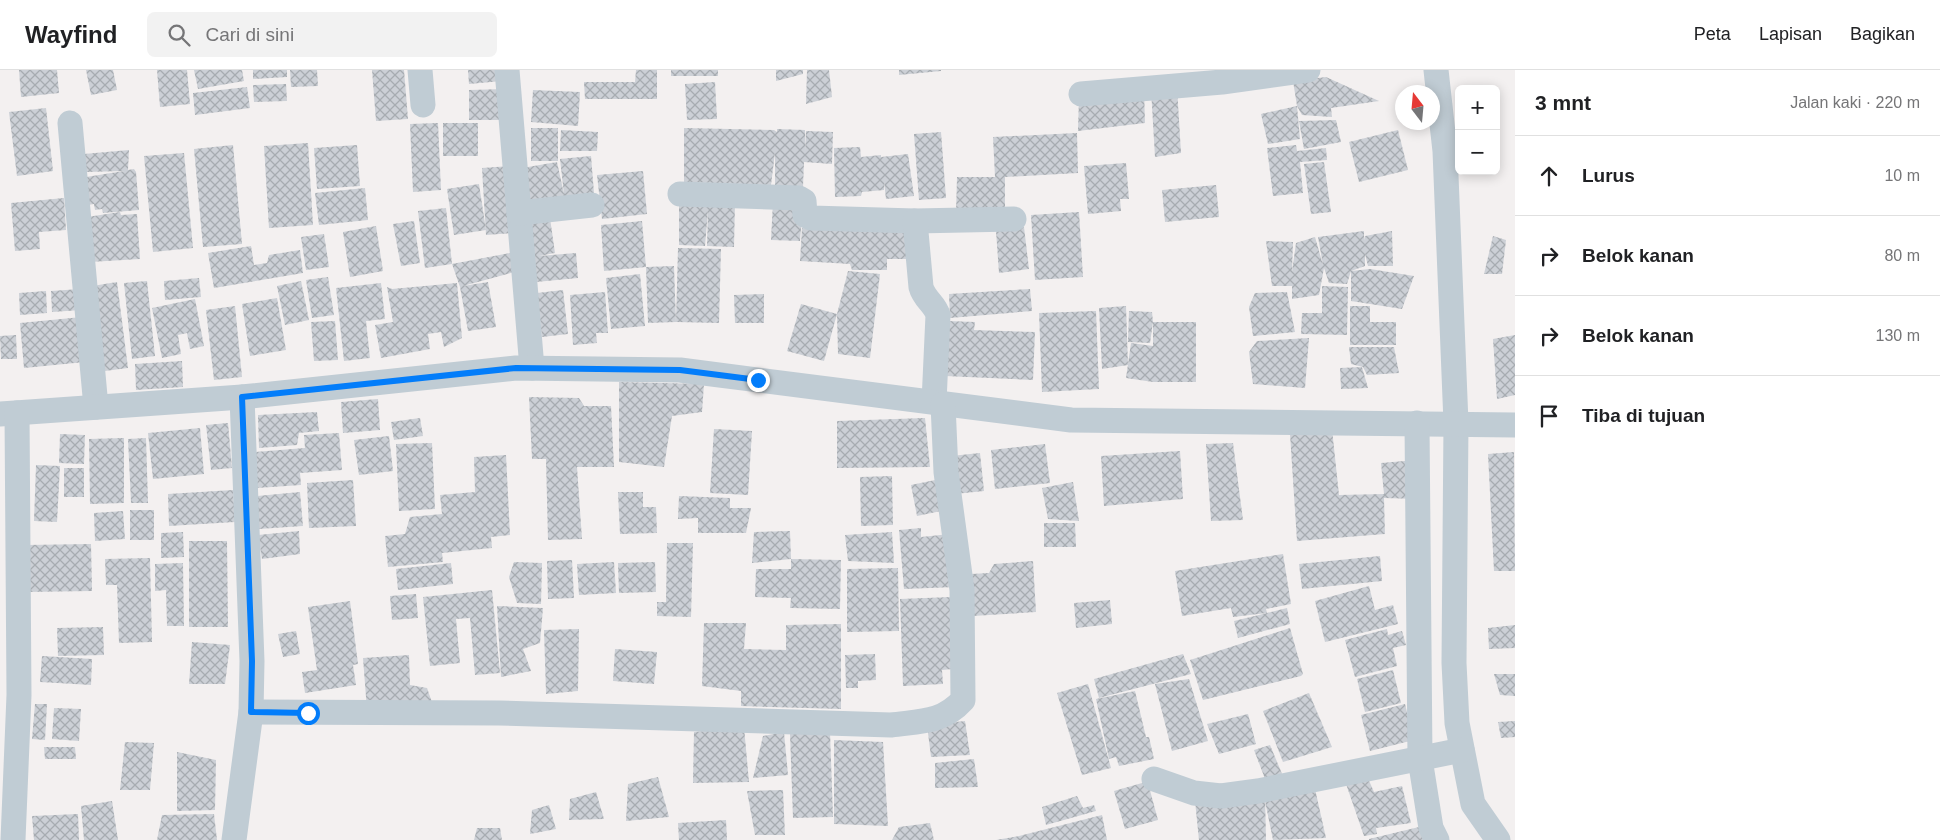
<!DOCTYPE html>
<html lang="id">
<head>
<meta charset="utf-8">
<style>
	:root { --surface:#fff; --page:#f2f2f2; --text:#202124; --muted:#757577; --line:#e0e0e0 }
	body { margin:0; font-family:Arial,sans-serif; background:var(--page); color:var(--text) }
	.controls { position:absolute; right:15px; top:15px; display:grid; overflow:hidden; border-radius:8px; box-shadow:0 2px 12px #0003 }
	.controls button { width:45px; height:45px; display:grid; place-items:center; padding:0; border:0; border-bottom:1px solid var(--line); background:var(--surface); color:var(--text); font:25px sans-serif }
	.compass { position:absolute; left:1395px; top:15px; width:45px; height:45px; border-radius:50%; background:var(--surface); box-shadow:0 2px 12px #0003; rotate:344deg }
	.stop { position:absolute; width:15px; height:15px; margin:-11px; border:4px solid #037dfa; border-radius:50%; background:#fff }
	.stop.end { background:#037dfa; border-color:#fff; box-shadow:0 1px 5px #0008 }
	.list { margin:0; padding:0; list-style:none }
	h2 { display:flex; justify-content:space-between; align-items:center; height:65px; margin:0; padding:0 20px; font-size:21px }
	h2 small { font-size:16px; font-weight:400; color:var(--muted) }
	.list li { display:grid; grid-template-columns:32px 1fr auto; gap:15px; align-items:center; box-sizing:border-box; height:80px; padding:0 20px; border-top:1px solid var(--line) }
	.list b { display:block; font-size:19px; white-space:nowrap }
	.list em { font-size:16px; font-style:normal; color:var(--muted) }
	.icon { flex:none; width:28px; height:28px; fill:none; stroke:currentColor; stroke-width:2; stroke-linecap:round; stroke-linejoin:round }
	.map { position:relative; flex:none; width:1515px; height:770px; overflow:hidden }
	header { display:flex; align-items:center; gap:30px; box-sizing:border-box; height:70px; padding:0 25px; background:var(--surface); border-bottom:1px solid var(--line) }
	header strong { font-size:24px }
	nav { display:flex; gap:28px; margin-inline-start:auto; font-size:18px }
	.search { width:350px; height:45px; background:var(--page); display:flex; align-items:center; gap:12px; box-sizing:border-box; padding:0 18px; border-radius:8px; color:var(--muted); font-size:19px }
	main { display:flex }
	aside { flex:1; background:var(--surface) }
	.map>svg:first-child { display:block }
</style>
</head>
<body>
<header>
<strong>Wayfind</strong>
<div class="search"><svg class="icon" aria-label="search" viewBox="0 0 24 24"><circle cx="10" cy="10" r="6"/><path d="M15 15l6 6"/></svg>Cari di sini</div>
<nav><a>Peta</a><a>Lapisan</a><a>Bagikan</a></nav>
</header>
<main>
<div class="map">
<svg width="1515" height="770" viewBox="0 0 1515 770">
	<defs>
		<pattern id="building-cross-hatch" width="8" height="8" patternUnits="userSpaceOnUse" patternTransform="scale(1.25)"><rect width="8" height="8" fill="#ccd0d6"/><path d="M0 0l8 8M0 8l8-8" fill="none" stroke="#a7acb1"/></pattern>
	</defs>
	<rect width="100%" height="100%" fill="#f3f0f0"/>
	<g fill="url(#building-cross-hatch)">
		<path d="M19 0H57L59 23 21 27Z"/>
		<path d="M86 0H113L117 20 91 25Z"/>
		<path d="M157 0H187L190 34 160 37Z"/>
		<path d="M194 0H242L244 11 198 19Z"/>
		<path d="M253 0H287V7L253 9Z"/>
		<path d="M290 0H317L318 16 291 17Z"/>
		<path d="M372 0H404L408 49 376 51Z"/>
		<path d="M468 0H501L502 11 469 14Z"/>
		<path d="M636 0H657V29H585L584 12H635Z"/>
		<rect x="671" y="0" width="47" height="6"/>
		<path d="M776 0H803V4L776 11Z"/>
		<path d="M807 0H829L832 27 806 34Z"/>
		<path d="M899 0H941V1L899 5Z"/>
		<path d="M1326 7 1379 31 1331 38 1332 47 1302 45 1297 36 1293 11Z"/>
		<path d="M715 12 717 49 687 50 685 14Z"/>
		<path d="M286 14 287 31 254 32 253 15Z"/>
		<path d="M247 17 250 38 195 45 193 23Z"/>
		<path d="M1177 17 1181 83 1155 87 1151 19Z"/>
		<path d="M505 19V50H469V20Z"/>
		<path d="M1144 19 1145 53 1078 61 1079 27Z"/>
		<path d="M533 20 580 22 578 56 531 52Z"/>
		<path d="M1297 36 1300 69 1268 74 1261 44Z"/>
		<path d="M46 38 53 101 17 106 9 42Z"/>
		<path d="M1336 50 1341 72 1304 79 1299 51Z"/>
		<path d="M438 53 441 120 413 122 410 54Z"/>
		<rect x="443" y="53" width="35" height="33"/>
		<rect x="531" y="58" width="27" height="33"/>
		<path d="M684 58 774 60 777 62V59L805 60V80L806 61 833 62 832 94 804 92 803 117 775 116V83L771 115 684 112Z"/>
		<path d="M561 60 598 62 597 81H560Z"/>
		<path d="M1398 60 1408 100 1359 112 1349 72Z"/>
		<path d="M941 62 946 128 919 130 914 64Z"/>
		<path d="M1077 63 1078 103 1005 107V143H956L957 107H995L993 67Z"/>
		<path d="M308 73 313 155 269 158 264 76Z"/>
		<path d="M233 75 242 174 203 177 194 79Z"/>
		<path d="M357 75 360 116 317 119 314 78Z"/>
		<path d="M1296 75 1297 81 1326 78 1327 90 1300 92 1303 123 1273 126 1267 78Z"/>
		<path d="M860 77 861 87 881 85V87L908 84 914 126 886 129 884 112V120L862 122 861 126 835 127 834 78Z"/>
		<path d="M129 80 128 100 134 99 136 102 139 140 103 143 102 139 95 140 94 134 88 135 86 107 124 101 86 102 84 84Z"/>
		<path d="M184 83 193 178 153 182 144 86Z"/>
		<path d="M591 86 594 123 528 133 522 98 557 92 564 124 560 89Z"/>
		<path d="M1324 92 1331 142 1311 144 1304 94Z"/>
		<path d="M1126 93 1129 129H1120L1121 141 1088 144 1084 96Z"/>
		<path d="M510 96 514 163 486 165 482 98Z"/>
		<path d="M643 101 647 144 602 149 597 105Z"/>
		<path d="M479 114 486 160 454 165 447 119Z"/>
		<path d="M1216 115 1219 147 1165 152 1162 120Z"/>
		<path d="M365 118 368 150 319 155 315 123Z"/>
		<path d="M64 128 66 160 39 162 40 179 15 181 11 133Z"/>
		<path d="M679 130 735 134 734 177 707 176 708 140 705 176 679 175Z"/>
		<path d="M773 131 803 132 800 171 771 170Z"/>
		<path d="M446 138 452 194 425 198 418 141Z"/>
		<path d="M120 142 121 145 137 144 140 189 90 192 87 147Z"/>
		<path d="M1079 142 1083 207 1035 210 1031 145Z"/>
		<path d="M550 148 555 183 539 186 576 183 578 208 536 212 528 150Z"/>
		<path d="M414 151 420 193 401 196 393 154Z"/>
		<path d="M642 151 646 197 674 196 676 252 648 253 646 197 604 201 601 155Z"/>
		<path d="M376 156 383 201 350 207 343 162Z"/>
		<path d="M914 157 913 189H887V200H852L850 194 800 191 802 158 853 161Z"/>
		<path d="M1024 157 1029 199 999 203 996 161Z"/>
		<path d="M1364 161V170L1365 166 1392 161 1393 196H1368L1365 184V196L1351 201 1370 199 1414 206 1402 239 1351 231V201L1347 214 1329 213 1324 198 1319 225 1292 229V216H1272L1266 171 1293 172 1292 202 1296 173 1315 167 1323 195 1318 167Z"/>
		<path d="M324 164 329 197 306 200 301 167Z"/>
		<path d="M1493 166 1506 170 1502 204H1484Z"/>
		<path d="M251 176 254 195 267 193 269 185 300 180 303 203 214 218 208 183Z"/>
		<path d="M678 178 721 179 719 253 676 252Z"/>
		<path d="M515 182 518 201 463 216 488 212 496 257 468 261 460 217 452 194Z"/>
		<path d="M848 201 880 204 870 288 838 284 837 244 824 291 787 281 801 234 837 244Z"/>
		<path d="M640 204 645 256 611 259 606 208Z"/>
		<path d="M328 207 334 245 312 248 306 210Z"/>
		<path d="M199 208 201 227 165 230 164 211Z"/>
		<path d="M147 211 155 286 132 289 124 213Z"/>
		<path d="M301 211 309 250 285 255 277 216Z"/>
		<path d="M117 212 128 298 97 302 86 217Z"/>
		<path d="M381 213 385 249 366 251 370 288 344 291 336 218Z"/>
		<path d="M457 213 462 268 444 277 441 262 428 264 430 279 381 288 375 255 393 252 387 217 392 219Z"/>
		<path d="M1322 216 1348 217 1347 265 1301 264 1302 243H1322Z"/>
		<path d="M80 219 81 240 52 242 51 221Z"/>
		<path d="M1030 219 1032 241 950 248 949 224Z"/>
		<path d="M563 220 568 264 542 267 537 223Z"/>
		<path d="M46 221 47 243 20 245 19 223Z"/>
		<path d="M605 222 608 263H596L597 273 573 275 570 225Z"/>
		<path d="M1287 222 1295 262 1253 266 1249 237 1255 223Z"/>
		<path d="M764 224V253H735L734 225Z"/>
		<path d="M277 228 286 280 250 286 242 234Z"/>
		<path d="M195 229 204 276 190 279 187 263 178 265 181 284 162 288 152 238Z"/>
		<path d="M235 236 242 307 214 310 206 240Z"/>
		<path d="M1126 236 1128 295 1102 299 1099 238Z"/>
		<path d="M1350 236H1370V252H1396V275H1350Z"/>
		<path d="M1096 241 1099 319 1042 322 1039 243Z"/>
		<path d="M1129 241 1152 242 1153 252H1196V312H1153L1126 308 1131 273 1153 276V252L1150 273 1128 272Z"/>
		<path d="M82 247 85 292 24 298 20 253Z"/>
		<path d="M335 251 338 290 314 291 311 252Z"/>
		<path d="M948 251 975 252 974 260 1035 262 1033 310 945 306Z"/>
		<path d="M16 265 17 289H1L0 266Z"/>
		<path d="M1515 265V325L1497 329 1493 269Z"/>
		<path d="M1309 268 1305 318 1253 314 1249 282 1257 271Z"/>
		<path d="M1349 277H1394L1399 303 1367 305 1363 297 1351 294Z"/>
		<path d="M182 291 183 317 136 320 135 294Z"/>
		<path d="M1362 297 1368 318 1341 319 1340 298Z"/>
		<path d="M619 312 704 314 702 342 672 346 664 397 619 392Z"/>
		<path d="M529 327 579 328 584 336H611L614 397H577L582 469 548 470 546 389H532Z"/>
		<path d="M378 329 380 360 343 363 341 332Z"/>
		<path d="M317 342 319 361 299 363 297 375 259 378 258 345Z"/>
		<path d="M420 348 423 366 394 370 391 352Z"/>
		<path d="M925 348 930 397 837 398V351Z"/>
		<path d="M228 353 232 398 211 400 206 355Z"/>
		<path d="M200 358 204 404 153 409 148 363Z"/>
		<path d="M714 359 752 361 748 425 710 423Z"/>
		<path d="M1332 359 1339 425 1384 424 1381 393 1416 390 1417 429 1384 428 1385 464 1297 471 1290 364Z"/>
		<path d="M339 363 342 400 300 403 301 415 257 418 255 382 305 378 304 365Z"/>
		<path d="M60 364 85 365 84 394 59 393Z"/>
		<path d="M389 366 393 401 359 405 354 370Z"/>
		<path d="M124 368V433L90 434 89 369Z"/>
		<path d="M146 368 148 433H131L128 369Z"/>
		<path d="M432 373 435 439 399 441 396 374Z"/>
		<path d="M1233 373 1243 450 1211 451 1206 374Z"/>
		<path d="M1045 374 1050 413 995 419 991 380Z"/>
		<path d="M1180 381 1183 429 1104 436 1101 386Z"/>
		<path d="M1514 382 1515 501H1494L1488 384Z"/>
		<path d="M980 383 984 421 955 424 951 386Z"/>
		<path d="M506 385 510 465 491 467 492 478 442 483 443 492 388 497 385 466 405 464 410 447 442 444 440 425 475 422 474 387Z"/>
		<path d="M36 395 60 396 57 452 34 451Z"/>
		<rect x="64" y="398" width="20" height="29"/>
		<path d="M892 406 893 455 861 456 860 407Z"/>
		<path d="M940 409 946 440 917 446 911 415Z"/>
		<path d="M353 410 356 456 309 458 307 413Z"/>
		<path d="M1073 412 1079 451 1048 449 1042 418Z"/>
		<path d="M233 420 235 452 169 456 168 424Z"/>
		<path d="M300 422 303 456 259 459 257 426Z"/>
		<path d="M618 422H643V437H656L657 463 620 464Z"/>
		<path d="M679 426 730 428V438H751L746 463H698V448L678 449Z"/>
		<rect x="130" y="440" width="24" height="30"/>
		<path d="M123 441 125 469 95 471 94 443Z"/>
		<path d="M1044 453H1075L1076 477H1044Z"/>
		<path d="M921 458V467L950 464 956 517 904 519 899 460Z"/>
		<path d="M299 461 300 484 262 489 258 465Z"/>
		<path d="M790 461 791 489 841 490 840 539 790 538 791 528 755 527 756 499H791V489L752 493 754 462Z"/>
		<path d="M183 462 184 487 161 488V463Z"/>
		<path d="M892 462 894 493 848 491 845 465Z"/>
		<path d="M189 471H227L228 557H189Z"/>
		<path d="M667 473H693L691 547 657 546V532H666Z"/>
		<path d="M91 474 92 521 26 522 25 475Z"/>
		<path d="M1283 484 1291 534 1266 539 1267 543 1233 547 1231 538 1182 546 1175 501Z"/>
		<path d="M1380 486 1382 511 1302 519 1299 494Z"/>
		<path d="M150 488 152 572 119 573 117 515H106L105 489Z"/>
		<path d="M572 490 574 528 548 529 547 491Z"/>
		<path d="M1033 491 1036 542 973 546 971 504 989 503 994 494Z"/>
		<path d="M514 492 542 493 541 534 517 533 509 507Z"/>
		<path d="M614 492 616 523 579 525 577 494Z"/>
		<path d="M655 492 656 522 619 523 618 493Z"/>
		<path d="M183 493 184 556H167L166 520 155 521V494Z"/>
		<path d="M451 493 453 514 398 520 396 499Z"/>
		<path d="M898 498 899 561 847 562V499Z"/>
		<path d="M1369 516 1375 540 1393 535 1398 554 1325 572 1315 531Z"/>
		<path d="M492 520 500 603 475 605 470 548 456 549 460 593 430 596 423 527Z"/>
		<path d="M416 524 418 548 392 550 390 526Z"/>
		<path d="M951 527 953 599 942 600 943 614 903 616 900 529Z"/>
		<path d="M1110 530 1112 554 1076 558 1074 533Z"/>
		<path d="M350 531 358 594 353 595 356 615 305 623 302 602 317 600 308 537Z"/>
		<path d="M497 536 543 538 540 573 523 579 531 601 501 607Z"/>
		<path d="M1287 538 1290 554 1238 568 1234 551Z"/>
		<path d="M704 553H746L744 579 786 580V555L841 554V639L741 636V621L702 616Z"/>
		<path d="M1515 555V578L1489 579 1488 558Z"/>
		<path d="M103 557 104 585 58 586 57 558Z"/>
		<path d="M1290 558 1303 604 1301 606 1203 630 1190 590Z"/>
		<path d="M579 559 578 621 546 624 544 560Z"/>
		<path d="M1387 559 1388 565 1402 561 1406 575 1393 578 1397 596 1355 607 1345 570Z"/>
		<path d="M296 561 300 584 283 587 278 564Z"/>
		<path d="M192 572 230 575 225 614H189Z"/>
		<path d="M615 579 657 582 654 614 613 611Z"/>
		<path d="M875 584 876 610 858 611V618H846L845 585Z"/>
		<path d="M1183 584 1191 604 1099 628 1094 609Z"/>
		<path d="M409 585 410 615 427 618 433 635 367 640 363 588Z"/>
		<path d="M42 586 92 589 91 615 40 612Z"/>
		<path d="M1393 600 1401 633 1365 642 1357 609Z"/>
		<path d="M1494 604H1515V626L1500 625Z"/>
		<path d="M1189 609 1208 671 1172 681 1155 614Z"/>
		<path d="M1088 614 1111 698 1082 705 1057 623Z"/>
		<path d="M1135 621 1146 667H1149L1154 689 1119 696 1116 687 1109 689 1096 629Z"/>
		<path d="M1309 623 1332 677 1283 692 1263 641Z"/>
		<path d="M35 634H47L45 670 32 669Z"/>
		<path d="M1405 634 1414 670 1370 681 1361 645Z"/>
		<path d="M54 638 81 639 79 671 52 669Z"/>
		<path d="M1248 644 1256 674 1219 684 1207 654Z"/>
		<path d="M965 651 970 685 931 687 927 655Z"/>
		<path d="M1515 651V667L1501 668 1498 652Z"/>
		<path d="M744 657 749 712 693 713 694 662Z"/>
		<path d="M784 662 788 705 753 708 763 666Z"/>
		<path d="M830 662 833 747 793 748 790 664Z"/>
		<path d="M834 670 883 672 888 756 834 754Z"/>
		<path d="M125 672 154 673 150 720H120Z"/>
		<path d="M1270 675 1285 711 1267 714 1254 680Z"/>
		<path d="M44 677H75L76 689H45Z"/>
		<path d="M177 682 216 690 215 740 177 741Z"/>
		<path d="M974 689 978 717 935 718V693Z"/>
		<path d="M1367 706 1374 722 1402 716 1411 753 1376 758 1377 764 1364 766 1346 714Z"/>
		<path d="M658 707 669 747 626 751 628 714Z"/>
		<path d="M1142 713H1148L1158 750 1125 759 1114 721Z"/>
		<path d="M1315 719 1326 768 1273 770 1265 731Z"/>
		<path d="M783 720 785 765H755L747 721Z"/>
		<path d="M596 722 604 749 569 750 570 729Z"/>
		<path d="M1265 724 1266 770H1199L1195 731Z"/>
		<path d="M1077 726 1083 738 1094 735 1096 741 1046 755 1042 737Z"/>
		<path d="M112 731 118 770H84L81 736Z"/>
		<path d="M549 735 556 759 530 764 532 740Z"/>
		<path d="M78 744 79 770H34L32 746Z"/>
		<path d="M214 744 217 770H157L162 745Z"/>
		<path d="M1102 745 1107 770H996L1019 766Z"/>
		<path d="M726 750 727 770H679L678 753Z"/>
		<path d="M930 753 934 770H892L899 757Z"/>
		<path d="M1419 757 1425 770H1369V769Z"/>
		<path d="M477 758H500L502 770H474Z"/>
	</g>
	<g fill="none" stroke-linecap="round" stroke-linejoin="round">
		<g stroke="#c0ccd4" stroke-width="25">
			<path d="M420 0 423 35"/>
			<path d="M507 0 532 298"/>
			<path d="M1436 0 1445 81 1456 353 1454 593 1457 653 1473 734 1498 770"/>
			<path d="M1081 24 1222 12 1308 0"/>
			<path d="M70 53 96 337"/>
			<path d="M680 124 799 128 804 131 805 145 811 148 915 151 1014 149"/>
			<path d="M519 143 592 135"/>
			<path d="M915 151 921 217C924 229 935 234 938 245L934 332"/>
			<path d="M0 344 242 327 516 298 680 300 1071 350 1515 355"/>
			<path d="M1417 353 1420 689 1431 758 1437 770"/>
			<path d="M251 642 499 643 891 655C921 651 942 653 963 630L962 520 946 402 943 334"/>
			<path d="M1154 709 1194 723 1221 726 1258 721 1462 680"/>
			<path d="M13 770 19 625 17 343"/>
			<path d="M234 770 251 642 252 591 242 327"/>
		</g>
	</g>
	<g fill="none" stroke-linecap="round" stroke-linejoin="round">
		<path stroke="#037dfa" stroke-width="6" d="M308 643 251 642 252 591 242 327 516 298 680 300 758 310"/>
	</g>
</svg>
<div class="controls">
<button>+</button>
<button>−</button>
</div>
<svg class="compass" viewBox="-18 -18 36 36"><path d="M0-13l5 13h-10z" fill="#e53935"/><path d="M0 13l5-13h-10z" fill="#757577"/></svg>
<div class="stop" style="left:308px;top:643px"></div>
<div class="stop end" style="left:758px;top:310px"></div>
</div>
<aside>
<h2>3 mnt<small>Jalan kaki · 220 m</small></h2>
<ul class="list">
<li><svg class="icon" aria-label="ahead" viewBox="0 0 24 24"><path d="M12 20V5M6 11l6-6 6 6"/></svg><div><b>Lurus</b></div><em>10 m</em></li>
<li><svg class="icon" aria-label="right" viewBox="0 0 24 24"><path d="M7 20v-9h11M14 6l5 5-5 5"/></svg><div><b>Belok kanan</b></div><em>80 m</em></li>
<li><svg class="icon" aria-label="right" viewBox="0 0 24 24"><path d="M7 20v-9h11M14 6l5 5-5 5"/></svg><div><b>Belok kanan</b></div><em>130 m</em></li>
<li><svg class="icon" aria-label="arrive" viewBox="0 0 24 24"><path d="M6 21V4h12l-3 4 3 4H6"/></svg><div><b>Tiba di tujuan</b></div></li>
</ul>
</aside>
</main>
</body>
</html>
